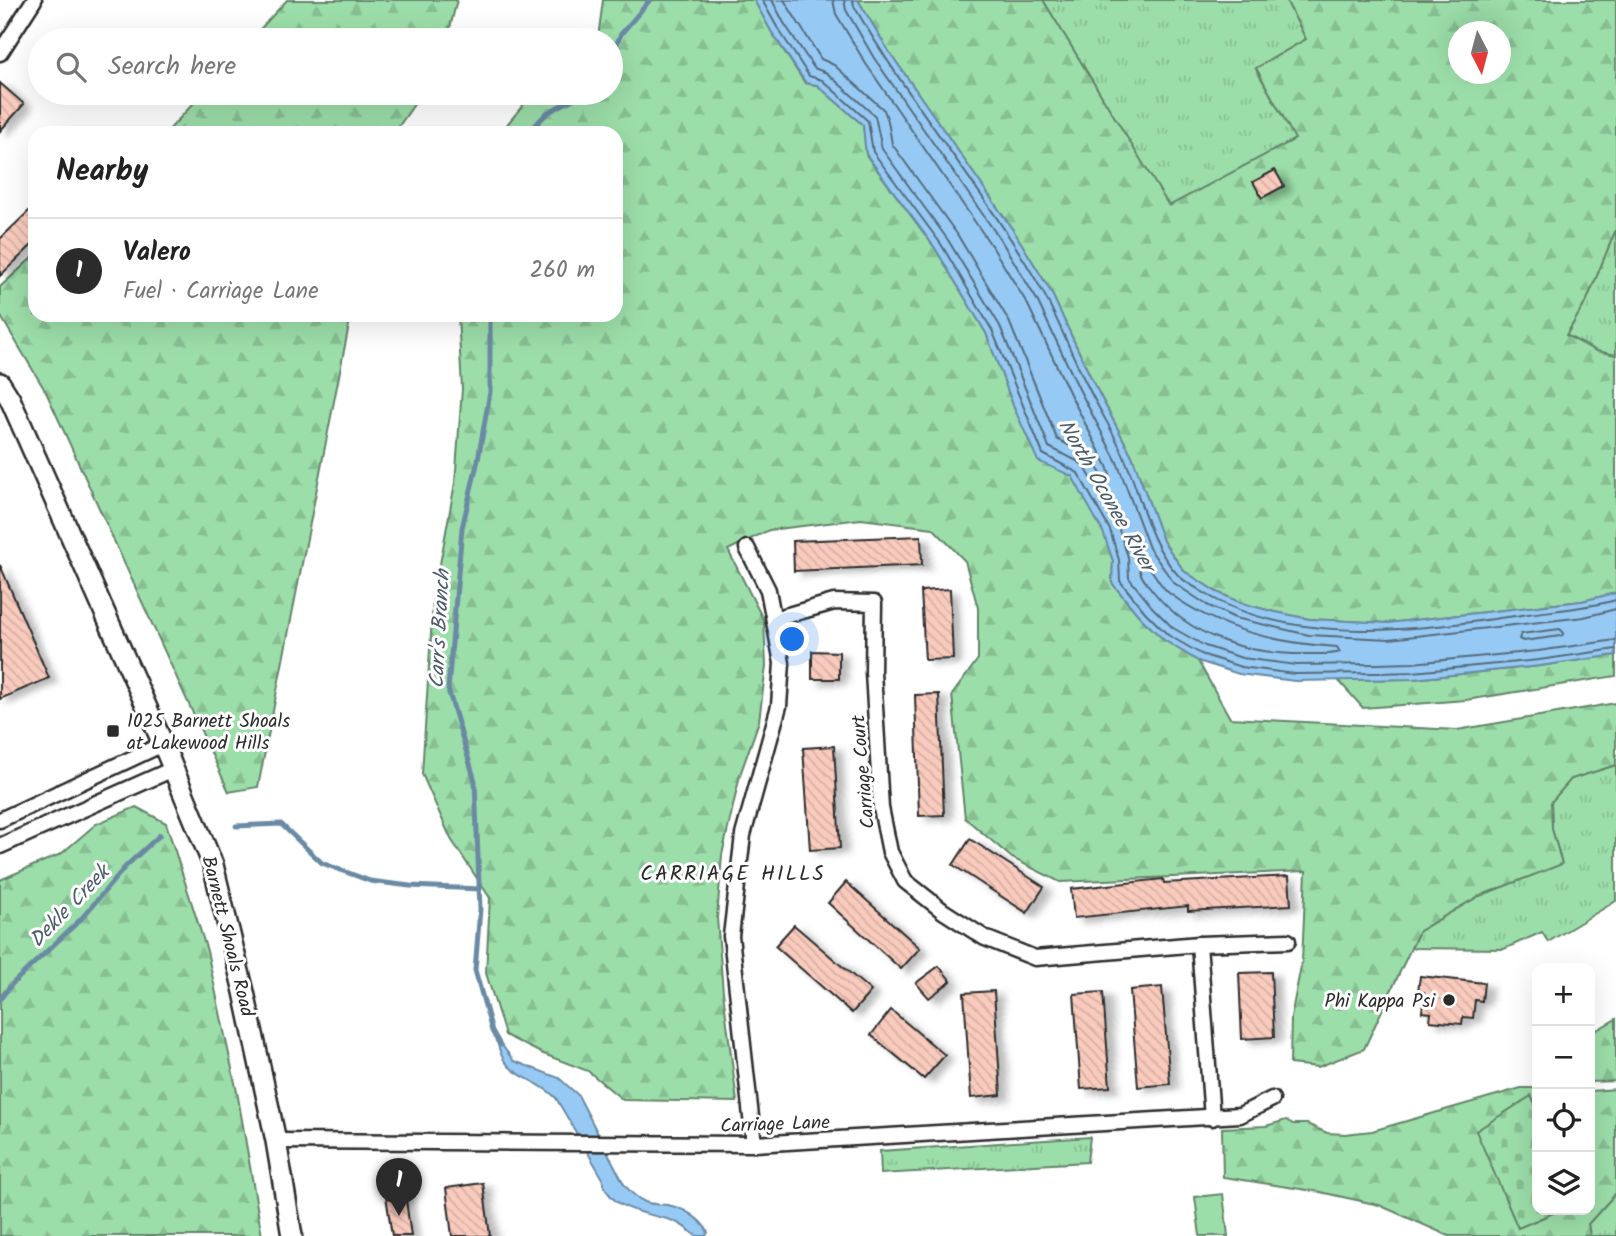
<!DOCTYPE html>
<html lang="en">
<head>
<meta charset="utf-8">
<style>
	:root { --surface:#fff; --page:#f2f2f2; --text:#222; --muted:#767676; --line:#e0e0e0; --accent:#2b2b2b }
	body { margin:0; font-family:Kalam,sans-serif; background:var(--page); color:var(--text) }
	.controls { position:absolute; right:21px; bottom:21px; display:grid; overflow:hidden; border-radius:14px; box-shadow:0 7px 28px #0002 }
	.controls button { width:63px; height:63px; display:grid; place-items:center; padding:0; border:0; border-bottom:2px solid var(--line); background:var(--surface); color:var(--text); font:35px sans-serif }
	.compass { position:absolute; left:1448px; top:21px; width:63px; height:63px; border-radius:50%; background:var(--surface); box-shadow:0 7px 28px #0002; rotate:174deg }
	.you { position:absolute; left:793px; top:640px; width:24px; height:24px; margin:-18px; border:5px solid #fff; border-radius:50%; background:#1a73e8; box-shadow:0 0 0 10px #1a73e833 }
	.badge { display:grid; place-items:center; width:46px; height:46px; border-radius:50%; background:var(--accent); color:#fff; font-size:23px; font-weight:700 }
	.pin { position:absolute; translate:-50% -58px; filter:drop-shadow(0 2px 4px #0008) }
	.pin::after { content:''; position:absolute; top:37px; width:24px; height:21px; background:inherit; clip-path:polygon(0 0,100% 0,50% 100%) }
	.list { margin:0; padding:0; list-style:none }
	h2 { display:flex; justify-content:space-between; align-items:center; height:91px; margin:0; padding:0 28px; font-size:30px }
	h2 small { font-size:23px; font-weight:400; color:var(--muted) }
	.list li { display:grid; grid-template-columns:46px 1fr auto; gap:21px; align-items:center; box-sizing:border-box; height:105px; padding:0 28px; border-top:2px solid var(--line) }
	.list b { display:block; font-size:26px; white-space:nowrap }
	.list p { margin:0; font-size:23px; white-space:nowrap; color:var(--muted) }
	.list em { font-size:23px; font-style:normal; color:var(--muted) }
	.icon { flex:none; width:38px; height:38px; fill:none; stroke:currentColor; stroke-width:2; stroke-linecap:round; stroke-linejoin:round }
	.map { position:relative; flex:none; width:1616px; height:1236px; overflow:hidden }
	.search { position:absolute; background:var(--surface); box-shadow:0 7px 28px #0002; left:28px; top:28px; width:595px; height:77px; display:flex; align-items:center; gap:18px; box-sizing:border-box; padding:0 24px; border-radius:38px; color:var(--muted); font-size:26px }
	.panel { position:absolute; background:var(--surface); box-shadow:0 7px 28px #0002; left:28px; top:126px; width:595px; height:196px; border-radius:21px }
	.map>svg:first-child { display:block }
</style>
</head>
<body>
<div class="map">
<svg width="1616" height="1236" viewBox="0 0 1616 1236">
	<defs>
		<pattern id="grass-tufts" width="24" height="20" patternUnits="userSpaceOnUse" patternTransform="scale(1.75)"><rect width="24" height="20" fill="#9cdea9"/><path d="M3 7l-1-3M5 7V3M7 7l1-3M15 17l-1-3M17 17v-4M19 17l1-3" fill="none" stroke="#87bf92"/></pattern>
		<pattern id="forest-firs" width="22" height="20" patternUnits="userSpaceOnUse" patternTransform="scale(1.75)"><rect width="22" height="20" fill="#9cdea9"/><path d="M5 1l3.5 6h-7zM16 11l3.5 6h-7z" fill="#87bf92"/></pattern>
		<pattern id="cemetery-stones" width="16" height="16" patternUnits="userSpaceOnUse" patternTransform="scale(1.75)"><rect width="16" height="16" fill="#9cdea9"/><path d="M2 7V4a2 2 0 0 1 4 0v3zM10 15v-3a2 2 0 0 1 4 0v3z" fill="#87bf92"/></pattern>
		<pattern id="building-back-hatch" width="6" height="6" patternUnits="userSpaceOnUse" patternTransform="scale(1.75)"><rect width="6" height="6" fill="#f9cbbd"/><path d="M-1 5l2 2M0 0l6 6M5-1l2 2" fill="none" stroke="#d6aea3"/></pattern>
		<filter id="shadow"><feDropShadow dx="8" dy="4.5" stdDeviation="3.5" flood-color="#0004"/></filter>
	</defs>
	<rect width="100%" height="100%" fill="#fff"/>
	<filter id="ink" filterUnits="userSpaceOnUse"><feTurbulence type="fractalNoise" baseFrequency=".0143" numOctaves="2"/><feDisplacementMap in="SourceGraphic" scale="14" xChannelSelector="R" yChannelSelector="G"/><feConvolveMatrix kernelMatrix="1 2 1 2 8 2 1 2 1" color-interpolation-filters="sRGB"/></filter>
	<g filter="url(#ink)">
		<g fill="url(#grass-tufts)" stroke="#64846a" stroke-width="2">
			<path d="M1043 0H1286L1306 39 1256 69 1296 139 1169 207Z"/>
			<path d="M1616 229V355L1596 351 1566 336 1587 299Z"/>
			<path d="M1616 765V901L1548 942 1542 932 1504 949 1411 948 1419 931 1479 896 1562 864 1552 829 1551 802 1571 779Z"/>
			<path d="M1090 1137 1087 1162 881 1174 880 1151Z"/>
			<path d="M1616 1193V1236H1590L1588 1224Z"/>
		</g>
		<g fill="url(#forest-firs)" stroke="#64846a" stroke-width="2" fill-rule="evenodd">
			<path d="M287 0H457L447 40H250Z"/>
			<path d="M603 0H754L771 31 805 83 817 85 863 125 866 155 935 248 986 333 1015 410 1050 465 1072 476 1091 508 1105 536 1113 561 1112 583 1140 617 1164 640 1198 661 1230 718 1457 730 1616 703V765L1571 779 1551 802 1552 829 1562 864 1479 896 1419 931 1364 1049 1318 1067 1290 1064 1291 1017 1302 961 1306 871 1060 882 1012 858 965 818 952 695 978 659V608L965 561 933 528 861 519 769 530 728 550 764 621 766 666 759 721 740 775 722 855 717 918 723 992 737 1102 623 1100 588 1071 541 1053 505 1035 486 973 490 898 451 839 422 774 433 602 455 483 462 389 458 315H616V133H500L533 93H611V40H595L598 38Z"/>
			<path d="M858 0H1043L1169 206 1295 139 1256 68 1306 39 1286 0H1616V229L1587 300 1566 335 1596 351 1616 355V593L1582 601 1388 623 1309 619 1271 611 1241 603 1215 591 1184 571 1163 541 1132 456 1093 382 1051 292 1015 233 888 50ZM1458 32H1500V74H1458Z"/>
			<path d="M203 93H422L394 133H166Z"/>
			<path d="M35 255V315H351L258 787 229 792 46 392 0 315V287Z"/>
			<path d="M1616 655V676L1466 700 1363 708 1338 680 1413 679 1540 666Z"/>
			<path d="M136 807 166 823 207 951 238 1097 262 1236H0V880L61 854 96 824Z"/>
			<path d="M1616 1019V1081L1590 1082V1034Z"/>
			<path d="M1521 1088H1537V1109L1531 1096 1505 1197 1518 1228 1560 1210H1590V1091L1616 1089V1193L1588 1224 1590 1236H1449L1379 1205 1320 1192 1223 1177 1222 1128 1266 1126 1286 1120 1293 1124H1307L1327 1133 1345 1134 1372 1131Z"/>
		</g>
		<path fill="url(#cemetery-stones)" stroke="#64846a" stroke-width="2" d="M1531 1096 1537 1109V1210H1560L1518 1228 1476 1131Z"/>
		<path fill="#9cdea9" stroke="#64846a" stroke-width="2" d="M1223 1194 1228 1236H1200L1195 1197Z"/>
		<g fill="#96caf4" stroke="#6b8aa4" stroke-width="2">
			<path d="M754 0H858L888 50 1015 233 1051 292 1093 382 1132 456 1163 541 1184 571 1215 591 1241 603 1271 611 1309 619 1388 623 1582 601 1616 593V655L1540 666 1413 679 1295 681 1239 674 1198 661 1164 640 1140 617 1112 583 1113 561 1103 532 1072 476 1038 461 1015 410 986 333 935 248 866 154 863 125 817 85 806 83 771 31Z"/>
			<path d="M497 1039 514 1061 559 1078 578 1095 624 1184C630 1192 636 1198 645 1202 653 1205 659 1204 667 1205 683 1207 701 1219 708 1232L706 1236H696C689 1230 682 1224 673 1221 647 1212 608 1212 602 1177L556 1098C534 1075 502 1079 497 1039Z"/>
		</g>
		<g fill="none" stroke-linecap="round" stroke-linejoin="round">
			<g stroke="#566b7b" stroke-width="2">
				<path d="M762 0 777 27 809 76 822 80 868 121 873 152 941 244 992 330 1043 454 1078 473 1110 530 1119 560 1120 581 1145 612 1168 635 1201 654 1241 667 1295 674 1378 673 1413 672 1539 660 1616 649"/>
				<path d="M772 0 784 23 814 68 827 73 875 116 882 149 948 240 1000 326 1049 447 1079 462 1085 467 1118 527 1128 557 1129 578 1152 607 1173 628 1205 646 1242 658 1296 665 1377 664 1412 663 1538 651 1616 640"/>
				<path d="M784 0 821 59 834 65 884 110 888 121 892 144 957 234 1009 321 1057 439 1089 456 1104 478 1108 479 1110 475 1107 466 1070 394 1028 305 993 248 866 64 836 14 833 0"/>
				<path d="M844 0 846 10 874 58 1002 242 1037 300 1079 389 1117 462 1149 548 1174 583 1207 605 1235 618 1309 635 1389 639 1584 617 1616 609"/>
				<path d="M853 0 854 6C911 106 988 194 1044 294 1060 324 1072 355 1087 385 1099 410 1115 434 1125 459 1142 499 1148 543 1178 575 1184 582 1194 586 1201 591 1292 649 1427 629 1528 614 1558 610 1587 608 1616 600"/>
				<path d="M1142 560C1153 568 1158 584 1169 593 1219 630 1277 643 1337 647L1340 652C1331 655 1318 654 1308 654 1249 655 1190 638 1153 591 1145 581 1139 576 1139 563Z"/>
				<path d="M1560 629 1564 633 1561 636 1523 641 1519 639 1521 634Z"/>
			</g>
			<g stroke="#6b8aa4" stroke-width="5">
				<path d="M611 58 621 34 650 0"/>
				<path d="M528 133 547 113 584 93"/>
				<path d="M490 315V392L478 460 462 528 448 689 475 781 480 909 475 970 492 1031 500 1045"/>
				<path d="M236 826 281 824 322 863 370 881 410 886 480 889"/>
				<path d="M0 999 12 984 81 919 126 866 160 835"/>
			</g>
		</g>
		<g fill="url(#building-back-hatch)" stroke="#2b2b2b" stroke-width="2" filter="url(#shadow)">
			<path d="M0 83 24 104 0 131Z"/>
			<path d="M1275 170 1284 186 1262 198 1253 182Z"/>
			<path d="M35 205V242L0 276V239Z"/>
			<path d="M921 536 922 565 794 571 793 541Z"/>
			<path d="M0 565 49 678 0 699Z"/>
			<path d="M950 589 953 659 925 660 921 591Z"/>
			<path d="M812 651 839 652V679H812Z"/>
			<path d="M939 694 944 815 919 816 915 695Z"/>
			<path d="M834 746 840 848 810 850 803 748Z"/>
			<path d="M970 839 1044 887 1027 913 953 865Z"/>
			<path d="M1289 876 1291 905 1188 911V906L1074 918 1071 889 1163 879 1164 883Z"/>
			<path d="M846 882 920 948 901 969 828 903Z"/>
			<path d="M794 925 871 991 852 1013 775 946Z"/>
			<path d="M939 966 951 981 929 998 916 983Z"/>
			<path d="M1271 972 1274 1037 1242 1039 1239 973Z"/>
			<path d="M1420 976 1484 983 1482 1001 1475 1000 1473 1018 1463 1017 1462 1024 1430 1021 1431 1013 1422 1012 1424 992 1418 991Z"/>
			<path d="M1162 987 1170 1084 1138 1087 1130 990Z"/>
			<path d="M994 991 1001 1095 971 1098 964 993Z"/>
			<path d="M1103 992 1110 1087 1081 1089 1074 994Z"/>
			<path d="M891 1010 945 1055 924 1079 871 1035Z"/>
			<path d="M483 1183 490 1236H452L446 1188Z"/>
			<path d="M405 1193 411 1236H392L386 1196Z"/>
		</g>
		<g fill="none" stroke-linecap="round" stroke-linejoin="round">
			<g stroke="#2b2b2b" stroke-width="19">
				<g id="minor">
					<path d="M0 53 34 0"/>
					<path d="M747 548 768 590 782 663 779 706 743 835 731 936 754 1144"/>
					<path d="M774 619 834 602 874 603 873 672 881 808 890 852 905 881 943 911 985 938 1035 958 1199 944 1288 941"/>
					<path d="M0 820 163 744"/>
					<path d="M0 846 173 769"/>
					<path d="M1199 944 1212 1118"/>
					<path d="M276 1141 754 1144 1240 1115 1272 1099"/>
				</g>
			</g>
			<g stroke="#2b2b2b" stroke-width="24">
				<path id="secondary" d="M0 383 10 399 163 744 213 865 244 992 276 1141 292 1236"/>
			</g>
			<use href="#minor" stroke="#fff" stroke-width="14"/>
			<use href="#secondary" stroke="#fff" stroke-width="19"/>
		</g>
	</g>
	<g fill="#2b2b2b" stroke="#fff" stroke-width="2.5">
		<rect x="106" y="724" width="14" height="14" rx="3.5"/>
		<circle cx="1449" cy="1000" r="7"/>
	</g>
	<g text-anchor="middle" stroke-width="6" stroke-linejoin="round" paint-order="stroke">
		<g font-size="19" fill="#2b2b2b" stroke="#fff" text-anchor="start">
			<text x="127" y="727">1025 Barnett Shoals<tspan x="127" dy="22">at Lakewood Hills</tspan></text>
			<text x="1435" y="1007" text-anchor="end">Phi Kappa Psi</text>
		</g>
		<g font-size="19" fill="#2b2b2b" stroke="#fff">
			<text transform="translate(862 772) rotate(-95)" y="7">Carriage Court</text>
			<text transform="translate(229 936) rotate(76)" y="7">Barnett Shoals Road</text>
			<text transform="translate(775 1123) rotate(-2)" y="7">Carriage Lane</text>
		</g>
		<g font-size="21" font-style="italic" fill="#4b5b67" stroke="#fff">
			<text transform="translate(1107 495) rotate(60)" y="7">North Oconee River</text>
			<text transform="translate(439 629) rotate(-87)" y="7">Carr's Branch</text>
			<text transform="translate(69 906) rotate(-46)" y="7">Dekle Creek</text>
		</g>
		<g font-size="21" letter-spacing="2" fill="#2b2b2b" stroke="#fff">
			<text x="733" y="880">CARRIAGE HILLS</text>
		</g>
	</g>
</svg>
<div class="controls">
<button>+</button>
<button>−</button>
<button><svg class="icon" aria-label="locate" viewBox="0 0 24 24"><circle cx="12" cy="12" r="6"/><path d="M12 2v4M12 18v4M2 12h4M18 12h4"/></svg></button>
<button><svg class="icon" aria-label="layers" viewBox="0 0 24 24"><path d="M12 4l9 5-9 5-9-5zM3 14l9 5 9-5"/></svg></button>
</div>
<svg class="compass" viewBox="-18 -18 36 36"><path d="M0-13l5 13h-10z" fill="#e53935"/><path d="M0 13l5-13h-10z" fill="#767676"/></svg>
<div class="you"></div>
<div class="pin badge" style="left:399px;top:1216px">1</div>
<div class="search"><svg class="icon" aria-label="search" viewBox="0 0 24 24"><circle cx="10" cy="10" r="6"/><path d="M15 15l6 6"/></svg>Search here</div>
<section class="panel">
<h2>Nearby<small></small></h2>
<ul class="list">
<li><span class="badge">1</span><div><b>Valero</b><p>Fuel · Carriage Lane</p></div><em>260 m</em></li>
</ul>
</section>
</div>
</body>
</html>
